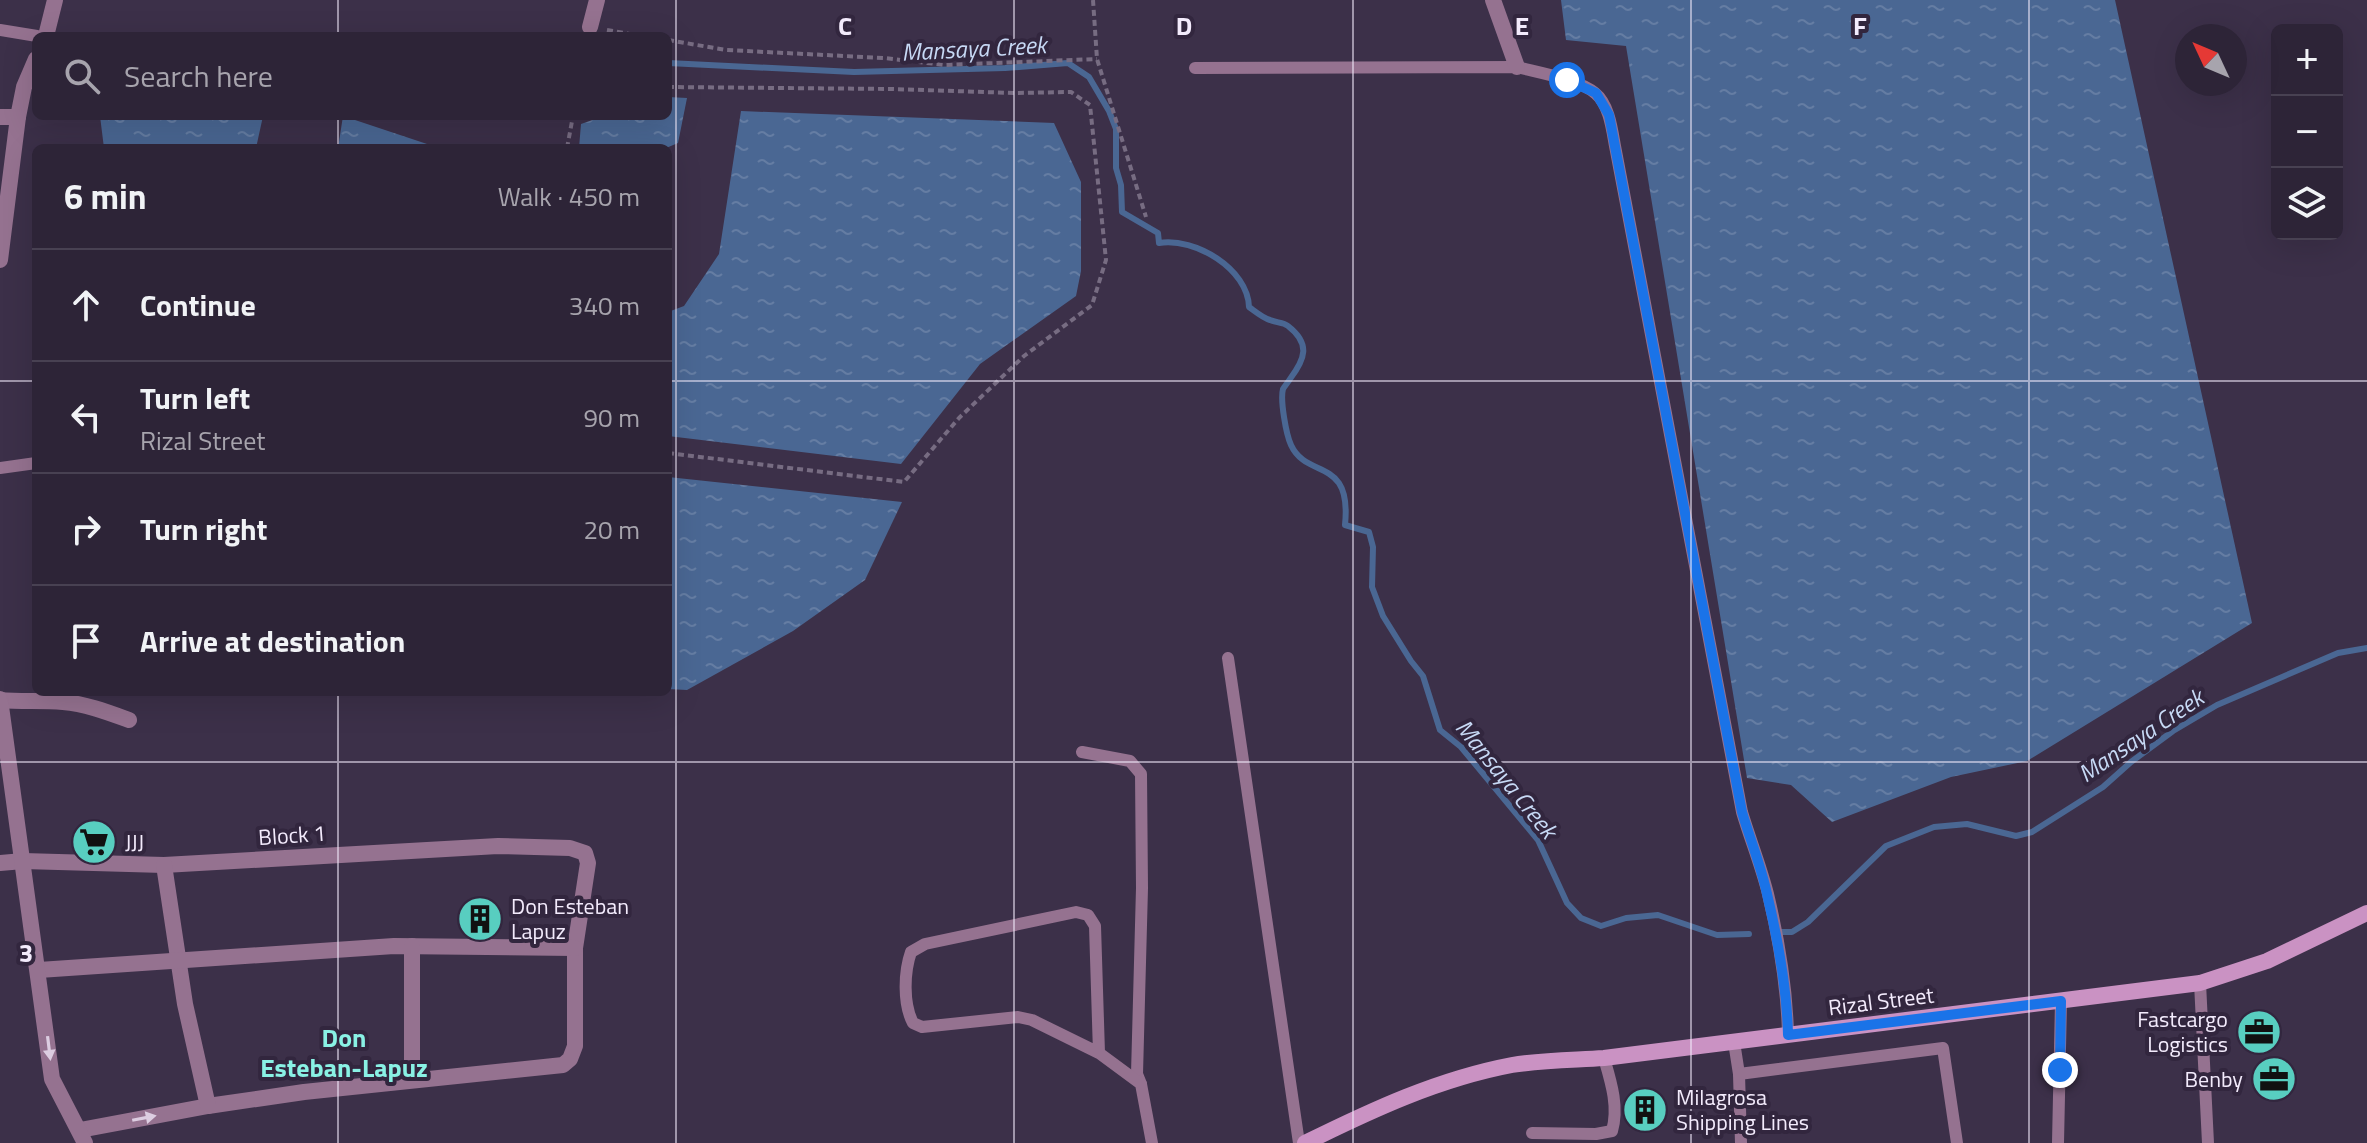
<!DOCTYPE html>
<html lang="en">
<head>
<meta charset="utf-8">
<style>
	:root { --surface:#2d2437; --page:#393042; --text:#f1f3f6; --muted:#a7a4ad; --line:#484152 }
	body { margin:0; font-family:"Titillium Web",sans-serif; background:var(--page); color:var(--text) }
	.controls { position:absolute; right:24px; top:24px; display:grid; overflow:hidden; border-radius:12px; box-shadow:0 8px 32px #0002 }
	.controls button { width:72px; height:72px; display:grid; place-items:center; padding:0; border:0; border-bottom:2px solid var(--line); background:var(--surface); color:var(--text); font:40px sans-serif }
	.compass { position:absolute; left:2175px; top:24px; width:72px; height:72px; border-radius:50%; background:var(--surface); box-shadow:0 8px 32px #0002; rotate:314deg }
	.stop { position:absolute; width:24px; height:24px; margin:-18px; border:6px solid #1a73e8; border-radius:50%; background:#fff }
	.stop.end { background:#1a73e8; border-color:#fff; box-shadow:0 2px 8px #0008 }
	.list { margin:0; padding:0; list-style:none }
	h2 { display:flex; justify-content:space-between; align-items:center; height:104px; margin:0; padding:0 32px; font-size:34px }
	h2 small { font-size:26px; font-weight:400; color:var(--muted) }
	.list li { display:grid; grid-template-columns:52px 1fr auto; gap:24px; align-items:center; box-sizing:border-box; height:112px; padding:0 32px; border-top:2px solid var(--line) }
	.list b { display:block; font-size:30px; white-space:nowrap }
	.list p { margin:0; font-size:26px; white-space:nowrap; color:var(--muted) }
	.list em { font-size:26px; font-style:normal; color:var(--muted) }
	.icon { flex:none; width:44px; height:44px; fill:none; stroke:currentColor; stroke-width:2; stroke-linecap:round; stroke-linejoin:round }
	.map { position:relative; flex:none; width:2367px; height:1143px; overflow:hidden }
	.search { position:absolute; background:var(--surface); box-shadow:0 8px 32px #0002; left:32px; top:32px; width:640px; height:88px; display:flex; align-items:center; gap:20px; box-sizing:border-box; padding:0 28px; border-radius:12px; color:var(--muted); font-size:30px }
	.panel { position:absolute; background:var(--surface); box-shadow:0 8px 32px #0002; left:32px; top:144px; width:640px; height:552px; border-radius:12px }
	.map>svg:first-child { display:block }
</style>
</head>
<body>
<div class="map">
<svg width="2367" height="1143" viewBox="0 0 2367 1143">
	<defs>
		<pattern id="water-ripples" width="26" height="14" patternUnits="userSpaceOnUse" patternTransform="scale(2)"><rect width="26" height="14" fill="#4a6793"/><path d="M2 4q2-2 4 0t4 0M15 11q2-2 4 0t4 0" fill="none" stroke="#657da3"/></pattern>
	</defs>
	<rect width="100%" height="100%" fill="#3c3049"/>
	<g fill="url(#water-ripples)">
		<path d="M1561 0H2115L2252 623 2027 761 1951 777 1832 822 1791 785 1747 778 1626 46 1566 40Z"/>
		<path d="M668 97 687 98 678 143 666 148H579L581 124 604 116H668Z"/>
		<path d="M741 111 1054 123 1081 182V271L1076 296 980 364 901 464 668 436V312L684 306 719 254Z"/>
		<path d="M100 116H263L256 148H104Z"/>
		<path d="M343 116 439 148H338Z"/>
		<path d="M668 477 902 502 865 580 793 631 687 690 668 689Z"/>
	</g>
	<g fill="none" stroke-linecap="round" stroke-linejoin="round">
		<g stroke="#4a6793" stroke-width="6">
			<path d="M668 63 854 72 1005 68 1068 63 1089 77 1109 111 1116 129V168L1121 185 1122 212 1158 233 1159 243C1195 237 1248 269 1249 307 1256 312 1263 318 1270 320 1277 323 1283 322 1288 326 1311 344 1305 359 1290 379 1289 381 1284 387 1283 389 1280 400 1286 434 1291 445 1307 480 1352 456 1345 525L1369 532 1373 547 1372 587 1383 616 1411 661 1423 676 1440 730 1461 747 1538 840 1567 903 1581 918 1601 926 1626 918 1658 915 1717 935 1749 934"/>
			<path d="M1781 932H1792L1808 922 1886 846 1934 827 1967 824 2016 836 2032 832 2103 787 2131 762 2173 731 2217 705 2338 653 2367 648"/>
		</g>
		<g stroke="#776c82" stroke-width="4" stroke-dasharray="6 4" stroke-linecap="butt">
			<path d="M1093 0 1097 59 1146 217"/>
			<path d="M607 30 642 36"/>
			<path d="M668 40 726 50 884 58 945 65 1097 59"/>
			<path d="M668 87 892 89 1014 93 1071 92 1090 105 1106 260 1092 305 1024 356 959 418 904 482 668 453"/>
			<path d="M567 148 573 116"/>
			<path d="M668 261 669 257"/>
		</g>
		<g stroke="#957290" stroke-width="12">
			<path d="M0 30 37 36"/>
			<path d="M1195 68 1517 67C1536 72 1581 80 1595 93 1609 104 1612 129 1615 146L1742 812C1750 839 1761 866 1768 894 1779 940 1787 988 1788 1035"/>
			<path d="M0 468 36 463"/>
			<path d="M1228 658 1299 1143"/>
			<path d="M1082 752 1130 761 1141 774 1142 888 1137 1074 1141 1084"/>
			<path d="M2200 983 2208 1143"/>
			<path d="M1734 1042 1739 1074 1741 1143"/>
			<path d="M1099 1053 1095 926 1088 915 1076 912 925 944 911 952C904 972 903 1004 913 1023L922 1027 1018 1017 1032 1020 1099 1053 1141 1084 1152 1143"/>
			<path d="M1739 1074 1943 1048 1957 1143"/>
			<path d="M1532 1133 1596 1134 1612 1131C1619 1107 1611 1082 1604 1058"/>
			<path d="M2058 1143 2061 1001"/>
		</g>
		<g stroke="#957290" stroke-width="16">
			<path d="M1493 0 1517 67"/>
			<path d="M590 27 597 0"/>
			<path d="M46 36 55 0"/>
			<path d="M18 117 24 87 36 59"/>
			<path d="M0 700C21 702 42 700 63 702 86 704 107 712 129 720"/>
			<path d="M0 863 23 861 164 865 498 846 570 848 585 853 588 863 575 948V1046L570 1059 563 1065 304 1092 208 1106 80 1130"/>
			<path d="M164 865 185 1004 208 1106"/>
			<path d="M39 970 394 946 575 948"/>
			<path d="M412 1080V946"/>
		</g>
		<g stroke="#957290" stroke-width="16">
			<path d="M0 117H18L0 260"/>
			<path d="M0 699 52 1079 85 1143"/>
		</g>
		<path stroke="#ca92c3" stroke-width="16" d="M1305 1143C1372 1110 1438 1079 1512 1065 1542 1060 1574 1060 1604 1058L2200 983 2267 961 2367 913"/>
	</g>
	<defs><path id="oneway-solid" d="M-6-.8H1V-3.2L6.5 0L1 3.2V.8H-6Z" transform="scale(2)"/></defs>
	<g fill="#dccde1">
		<use href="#oneway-solid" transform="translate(49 1048) rotate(83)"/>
		<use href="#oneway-solid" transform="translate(144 1118) rotate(-11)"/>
	</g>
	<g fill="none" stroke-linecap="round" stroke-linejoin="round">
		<path stroke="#1a73e8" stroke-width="10" d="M1567 80 1596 93 1609 115 1742 812C1750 839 1761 866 1767 894 1778 940 1787 988 1788 1035L2061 1001 2060 1070"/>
	</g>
	<path fill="none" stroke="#f3ebfc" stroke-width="2" stroke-opacity="0.55" d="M338 0V36M676 0V1143M1014 0V1143M1353 0V1143M1691 0V1143M2029 0V1143M338 116V148M0 381H36M668 381H2367M338 692V1143M0 762H2367"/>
	<defs>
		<g id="supermarket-disc" transform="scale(2.3)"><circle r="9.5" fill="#58cec0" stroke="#32263e"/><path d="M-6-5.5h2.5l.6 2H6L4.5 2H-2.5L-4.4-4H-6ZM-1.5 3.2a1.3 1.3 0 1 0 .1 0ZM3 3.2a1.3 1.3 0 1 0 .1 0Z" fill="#111"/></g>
		<g id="building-disc" transform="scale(2.3)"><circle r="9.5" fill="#58cec0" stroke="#32263e"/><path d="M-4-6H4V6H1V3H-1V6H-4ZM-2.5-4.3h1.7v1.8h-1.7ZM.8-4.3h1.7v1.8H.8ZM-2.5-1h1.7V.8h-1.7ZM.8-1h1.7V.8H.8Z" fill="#111"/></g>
		<g id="office-disc" transform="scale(2.3)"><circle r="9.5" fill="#58cec0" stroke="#32263e"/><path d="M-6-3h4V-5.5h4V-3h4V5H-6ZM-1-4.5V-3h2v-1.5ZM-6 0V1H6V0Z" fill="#111"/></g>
	</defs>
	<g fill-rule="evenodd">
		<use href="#supermarket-disc" x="94" y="842"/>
		<use href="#building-disc" x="480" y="919"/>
		<use href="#office-disc" x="2259" y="1032"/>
		<use href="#office-disc" x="2274" y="1079"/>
		<use href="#building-disc" x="1645" y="1110"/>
	</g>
	<g text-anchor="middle" stroke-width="8" stroke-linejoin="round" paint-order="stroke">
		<g font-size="22" fill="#f3ebfc" stroke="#32263e">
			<text transform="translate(292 835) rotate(-4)" y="8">Block 1</text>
			<text transform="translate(1881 1001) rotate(-7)" y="8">Rizal Street</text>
		</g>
		<g font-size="22" fill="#f3ebfc" stroke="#32263e" text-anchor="start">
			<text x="125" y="850">JJJ</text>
			<text x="511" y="914">Don Esteban<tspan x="511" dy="25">Lapuz</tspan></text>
			<text x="2228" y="1027" text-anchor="end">Fastcargo<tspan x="2228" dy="25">Logistics</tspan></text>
			<text x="2243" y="1087" text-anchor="end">Benby</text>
			<text x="1676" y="1105">Milagrosa<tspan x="1676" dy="25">Shipping Lines</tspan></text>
		</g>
		<g font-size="24" font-style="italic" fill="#c7d9f5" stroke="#32263e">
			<text transform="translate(974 49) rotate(-3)" y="8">Mansaya Creek</text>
			<text transform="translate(2141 736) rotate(-34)" y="8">Mansaya Creek</text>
			<text transform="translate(1506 779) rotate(51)" y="8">Mansaya Creek</text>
		</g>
		<g font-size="26" font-weight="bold" fill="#89f1e4" stroke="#32263e">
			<text x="344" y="1047">Don<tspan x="344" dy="30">Esteban-Lapuz</tspan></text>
		</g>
	</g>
	<g font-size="26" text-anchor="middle" font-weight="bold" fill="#f3ebfc" stroke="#32263e" stroke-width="8" stroke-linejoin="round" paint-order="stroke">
		<text x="845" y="35">C</text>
		<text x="1184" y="35">D</text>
		<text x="1522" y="35">E</text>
		<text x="1860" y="35">F</text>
		<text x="26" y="962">3</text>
	</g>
</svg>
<div class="controls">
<button>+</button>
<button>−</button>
<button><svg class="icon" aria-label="layers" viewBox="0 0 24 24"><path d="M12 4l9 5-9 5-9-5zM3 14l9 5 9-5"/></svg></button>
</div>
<svg class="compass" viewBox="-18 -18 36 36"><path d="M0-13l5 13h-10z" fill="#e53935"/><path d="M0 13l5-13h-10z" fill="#a7a4ad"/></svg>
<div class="stop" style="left:1567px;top:80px"></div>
<div class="stop end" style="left:2060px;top:1070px"></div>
<div class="search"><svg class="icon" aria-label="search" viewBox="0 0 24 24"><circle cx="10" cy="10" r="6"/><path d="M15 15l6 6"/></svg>Search here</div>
<section class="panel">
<h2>6 min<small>Walk · 450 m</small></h2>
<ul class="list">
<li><svg class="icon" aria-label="ahead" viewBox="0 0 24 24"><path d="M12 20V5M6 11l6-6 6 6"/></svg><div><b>Continue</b></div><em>340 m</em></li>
<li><svg class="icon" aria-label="left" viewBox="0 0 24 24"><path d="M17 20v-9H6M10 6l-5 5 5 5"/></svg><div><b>Turn left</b><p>Rizal Street</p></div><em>90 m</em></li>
<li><svg class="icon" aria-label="right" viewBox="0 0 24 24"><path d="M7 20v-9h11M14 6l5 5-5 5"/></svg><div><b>Turn right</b></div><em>20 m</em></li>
<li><svg class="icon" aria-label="arrive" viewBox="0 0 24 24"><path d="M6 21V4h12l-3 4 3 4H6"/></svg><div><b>Arrive at destination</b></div></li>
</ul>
</section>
</div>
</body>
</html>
